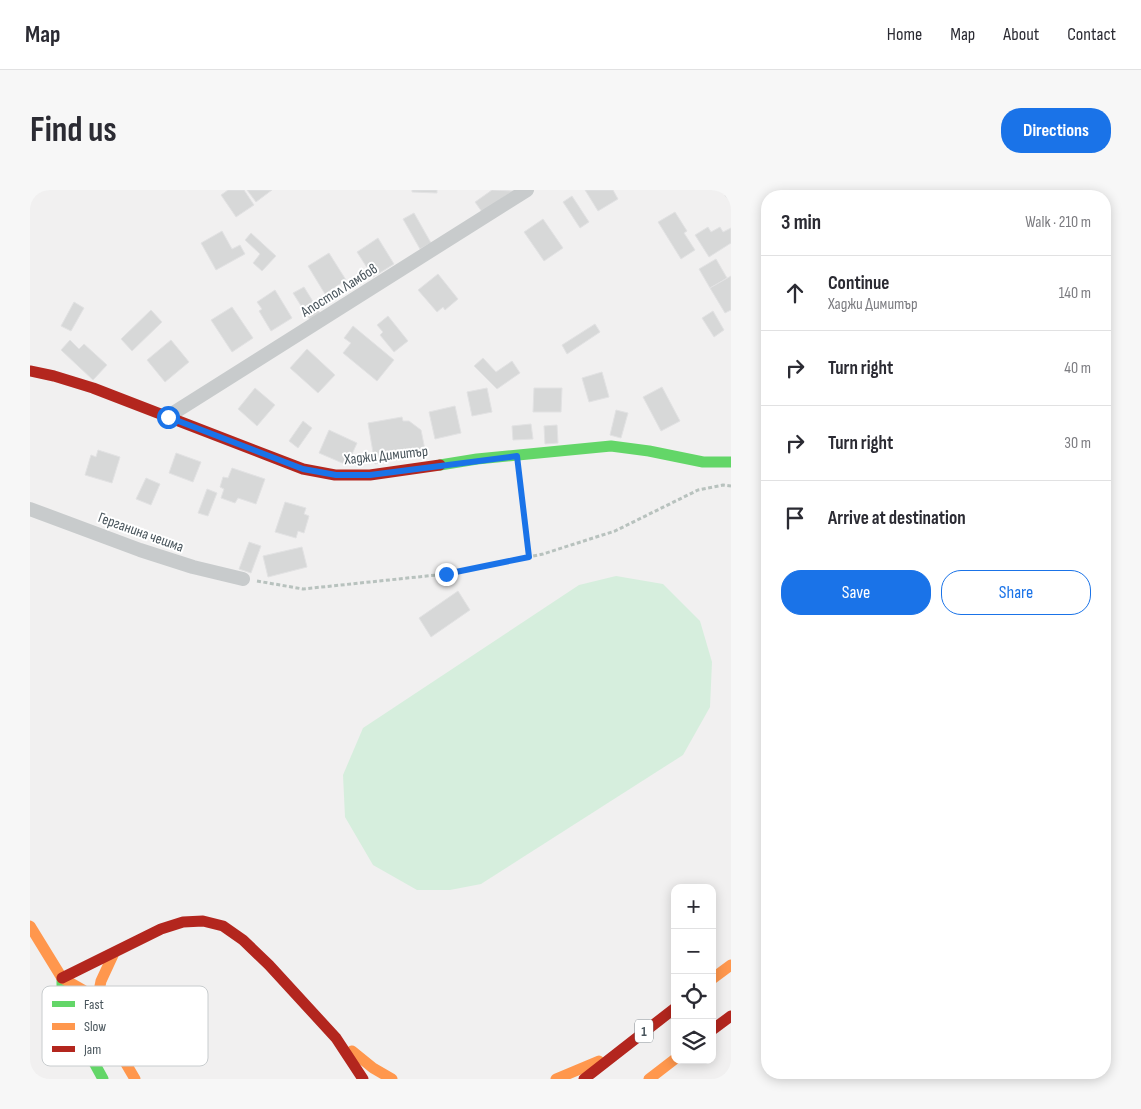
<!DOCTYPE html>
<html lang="en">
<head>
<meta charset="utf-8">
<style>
	:root { --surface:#fff; --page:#f7f7f7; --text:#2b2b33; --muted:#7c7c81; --line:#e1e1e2; --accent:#1a73e8 }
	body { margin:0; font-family:"Sofia Sans Condensed",sans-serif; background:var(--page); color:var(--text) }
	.controls { position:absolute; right:15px; bottom:15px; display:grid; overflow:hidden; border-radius:10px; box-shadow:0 2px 12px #0003 }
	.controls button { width:45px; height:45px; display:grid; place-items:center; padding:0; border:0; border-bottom:1px solid var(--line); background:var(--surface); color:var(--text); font:25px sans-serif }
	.stop { position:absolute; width:15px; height:15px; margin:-11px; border:4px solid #1a73e8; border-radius:50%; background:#fff }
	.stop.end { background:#1a73e8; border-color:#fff; box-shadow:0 1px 5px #0008 }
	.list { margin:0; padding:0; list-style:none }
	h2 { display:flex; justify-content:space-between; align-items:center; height:65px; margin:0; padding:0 20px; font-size:21px }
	h2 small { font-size:16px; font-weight:400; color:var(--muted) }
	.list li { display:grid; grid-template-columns:32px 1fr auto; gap:15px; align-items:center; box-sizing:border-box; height:75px; padding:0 20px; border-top:1px solid var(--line) }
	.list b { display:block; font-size:19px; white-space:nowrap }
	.list p { margin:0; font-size:16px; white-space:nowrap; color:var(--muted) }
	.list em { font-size:16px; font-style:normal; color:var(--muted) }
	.actions { display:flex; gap:10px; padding:15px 20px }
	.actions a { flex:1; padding:11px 0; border:1px solid var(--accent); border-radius:20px; text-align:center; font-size:18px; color:var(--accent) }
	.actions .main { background:var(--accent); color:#fff }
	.icon { flex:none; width:28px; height:28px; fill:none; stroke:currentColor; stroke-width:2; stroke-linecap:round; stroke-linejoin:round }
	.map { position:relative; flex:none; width:701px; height:889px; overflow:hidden; border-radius:20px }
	header { display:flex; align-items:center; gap:30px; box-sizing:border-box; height:70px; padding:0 25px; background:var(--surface); border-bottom:1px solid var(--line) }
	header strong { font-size:24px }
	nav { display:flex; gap:28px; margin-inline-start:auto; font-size:18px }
	.intro { display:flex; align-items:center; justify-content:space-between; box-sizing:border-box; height:120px; padding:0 30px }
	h1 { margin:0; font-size:35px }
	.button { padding:12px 22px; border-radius:20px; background:var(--accent); color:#fff; font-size:18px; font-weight:700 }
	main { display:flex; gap:30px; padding:0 30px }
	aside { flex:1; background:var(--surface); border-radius:20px; box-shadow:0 2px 12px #0003 }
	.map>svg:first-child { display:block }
</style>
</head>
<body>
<header>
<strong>Map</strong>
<nav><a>Home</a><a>Map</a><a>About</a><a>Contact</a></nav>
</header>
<div class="intro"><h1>Find us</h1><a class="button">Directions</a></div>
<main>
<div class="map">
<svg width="701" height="889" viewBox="0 0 701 889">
	<rect width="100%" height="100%" fill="#f1f0f0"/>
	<path fill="#d6eedd" d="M586 386 633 394 670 431 682 472 680 517 653 565 451 694 420 700H387L343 675 315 627 313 585 333 538 549 395Z"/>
	<g fill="#d7d8d8" stroke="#e2e2e3">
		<path d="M198 0H214L224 15 206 27 191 5Z"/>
		<path d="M217 0H242L226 12Z"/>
		<path d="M382 0H407V3L382 2Z"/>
		<path d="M462 0 483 1 452 22 445 12Z"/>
		<path d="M555 0H583L588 9 568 21Z"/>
		<path d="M542 6 559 32 550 38 533 12Z"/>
		<path d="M645 22 657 41 654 43 665 60 651 69 628 32Z"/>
		<path d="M384 23 401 53 390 59 373 29Z"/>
		<path d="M513 29 533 58 514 71 494 42Z"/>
		<path d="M678 37 681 42 690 37 693 42 701 38V53L679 67 665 45Z"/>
		<path d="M192 41 202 59 210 55 215 64 186 80 171 53Z"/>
		<path d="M221 43 246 66 232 81 223 73 230 64 215 50Z"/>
		<path d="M348 48 364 74 343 87 327 62Z"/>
		<path d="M299 63 316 90 295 104 278 76Z"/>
		<path d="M686 69 697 88 680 98 669 79Z"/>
		<path d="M408 84 428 109 415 120 413 117 407 122 388 100Z"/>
		<path d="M701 86V120L695 123 680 98Z"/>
		<path d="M274 97 290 123 280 130 263 103Z"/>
		<path d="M245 100 262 128 241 141 229 121 232 119 227 112Z"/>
		<path d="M44 112 54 118 41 141 31 136Z"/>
		<path d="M202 117 223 148 202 162 181 130Z"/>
		<path d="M121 120 132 132 102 161 91 149Z"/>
		<path d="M683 121 694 140 684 147 672 128Z"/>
		<path d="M358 126 378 151 364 162 350 145 353 142 347 135Z"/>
		<path d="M565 134 570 142 537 164 532 155Z"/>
		<path d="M323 136 364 170 347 191 313 163 321 153 314 148Z"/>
		<path d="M40 150 49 159 54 154 77 175 63 190 31 160Z"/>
		<path d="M141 150 159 172 135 192 117 170Z"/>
		<path d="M277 159 305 185 288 203 260 178Z"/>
		<path d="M453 168 466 182 482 171 490 183 467 199 444 176Z"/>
		<path d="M572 182 579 207 559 212 552 188Z"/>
		<path d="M632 197 650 231 631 241 613 207Z"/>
		<path d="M225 198 245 215 227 236 208 219Z"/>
		<path d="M457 198 462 222 442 226 437 202Z"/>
		<path d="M504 198H532L531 222H503Z"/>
		<path d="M425 216 431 243 405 249 399 222Z"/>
		<path d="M586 220 598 223 591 248 580 245Z"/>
		<path d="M372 227 373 231H379L391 240 396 265 366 270 365 266 357 267V271L345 274 338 233Z"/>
		<path d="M273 231 282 238 268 258 259 251Z"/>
		<path d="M501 234 503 249 483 250 482 236Z"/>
		<path d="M527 235 528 253 515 254 514 236Z"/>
		<path d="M299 240 327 253 317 275 289 263Z"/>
		<path d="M68 260 90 267 82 293 55 285 61 265 66 267Z"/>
		<path d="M146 263 171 272 163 292 139 283Z"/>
		<path d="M202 278 235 289 226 314 208 308 205 313 191 308 194 299 190 297 193 287 198 288Z"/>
		<path d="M116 288 130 294 121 315 106 309Z"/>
		<path d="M177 299 187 303 178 326 168 323Z"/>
		<path d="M255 312 276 318 274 324 279 326 274 343 268 341 266 348 245 342Z"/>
		<path d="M219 352 231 356 221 383 209 379Z"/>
		<path d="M272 357 277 377 238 387 233 366Z"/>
		<path d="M428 401 440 420 401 447 389 428Z"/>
	</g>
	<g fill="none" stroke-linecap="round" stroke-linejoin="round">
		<g stroke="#b8c2be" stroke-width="3" stroke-dasharray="4 2.5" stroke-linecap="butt">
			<path d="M489 281 499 367"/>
			<path d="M227 391 273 399 416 384 513 364 585 341 668 300 693 295 701 296"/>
		</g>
		<g stroke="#c8cbcc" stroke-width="14">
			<path d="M700 0 701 2"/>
			<path d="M137 227 497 0"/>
			<path d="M0 319 110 360 163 377 213 389"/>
		</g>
		<g stroke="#63d668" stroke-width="11">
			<path d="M410 275 447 269 581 256 619 261 673 272H701"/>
			<path d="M32 788V814L73 889"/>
		</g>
		<g stroke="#ff974d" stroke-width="11">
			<path d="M0 736 32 788 53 800 105 889"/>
			<path d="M682 789 701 775"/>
			<path d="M65 821 71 791 84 763"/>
			<path d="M322 861 343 878 362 889"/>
			<path d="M526 889 569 871"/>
			<path d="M619 889 645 869"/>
		</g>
		<g stroke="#b3261e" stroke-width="11">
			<path d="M0 181 24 186 63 198 273 279 305 285H340L410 275"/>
			<path d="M32 788 131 739 153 732 173 731 193 736 213 750 239 775 306 848 333 889"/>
			<path d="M682 840 701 826"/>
			<path d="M554 889 645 818"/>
		</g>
	</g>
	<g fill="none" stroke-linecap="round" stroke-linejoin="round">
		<path stroke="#1a73e8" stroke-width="6" d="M138 227 273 279 306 285H340L487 266 499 367 416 384"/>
	</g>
	<g text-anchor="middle" stroke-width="4" stroke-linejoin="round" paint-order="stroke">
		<rect fill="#fff" stroke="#7f878c" stroke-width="1" x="605" y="829.5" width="18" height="23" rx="4"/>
		<g font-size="14" font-weight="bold" fill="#48545b">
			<text x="614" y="846">1</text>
		</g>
		<g font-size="15" fill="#48545b" stroke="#fff">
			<text transform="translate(309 100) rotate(-32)" y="5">Апостол Ламбов</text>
			<text transform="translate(356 265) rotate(-6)" y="5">Хаджи Димитър</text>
			<text transform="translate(111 342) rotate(20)" y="5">Герганина чешма</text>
		</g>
	</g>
	<rect x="12" y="796" width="166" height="80" rx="8" fill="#fff" stroke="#c8ccce" stroke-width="1"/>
	<rect x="22" y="811" width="23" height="6" fill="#63d668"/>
	<rect x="22" y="833" width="23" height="7" fill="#ff974d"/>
	<rect x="22" y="856" width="23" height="6" fill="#b3261e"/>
	<g font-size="14" fill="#48545b">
		<text x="54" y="819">Fast</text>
		<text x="54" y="841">Slow</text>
		<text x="54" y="864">Jam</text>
	</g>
</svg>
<div class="controls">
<button>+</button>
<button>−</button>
<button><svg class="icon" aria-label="locate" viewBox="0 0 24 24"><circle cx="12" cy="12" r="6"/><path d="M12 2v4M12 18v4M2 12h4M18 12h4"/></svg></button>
<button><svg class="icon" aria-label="layers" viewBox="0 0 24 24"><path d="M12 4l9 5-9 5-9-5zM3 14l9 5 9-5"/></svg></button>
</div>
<div class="stop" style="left:138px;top:227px"></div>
<div class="stop end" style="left:416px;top:384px"></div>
</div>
<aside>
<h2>3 min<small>Walk · 210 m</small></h2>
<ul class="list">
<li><svg class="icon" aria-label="ahead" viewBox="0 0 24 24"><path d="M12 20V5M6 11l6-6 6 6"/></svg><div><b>Continue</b><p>Хаджи Димитър</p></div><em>140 m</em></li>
<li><svg class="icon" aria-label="right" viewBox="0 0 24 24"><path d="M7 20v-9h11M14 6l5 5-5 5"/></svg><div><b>Turn right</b></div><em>40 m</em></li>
<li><svg class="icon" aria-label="right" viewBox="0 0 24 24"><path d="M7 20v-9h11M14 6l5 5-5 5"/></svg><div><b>Turn right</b></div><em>30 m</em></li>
<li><svg class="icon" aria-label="arrive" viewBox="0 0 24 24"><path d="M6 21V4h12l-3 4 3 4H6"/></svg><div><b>Arrive at destination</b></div></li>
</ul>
<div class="actions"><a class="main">Save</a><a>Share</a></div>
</aside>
</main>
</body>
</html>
